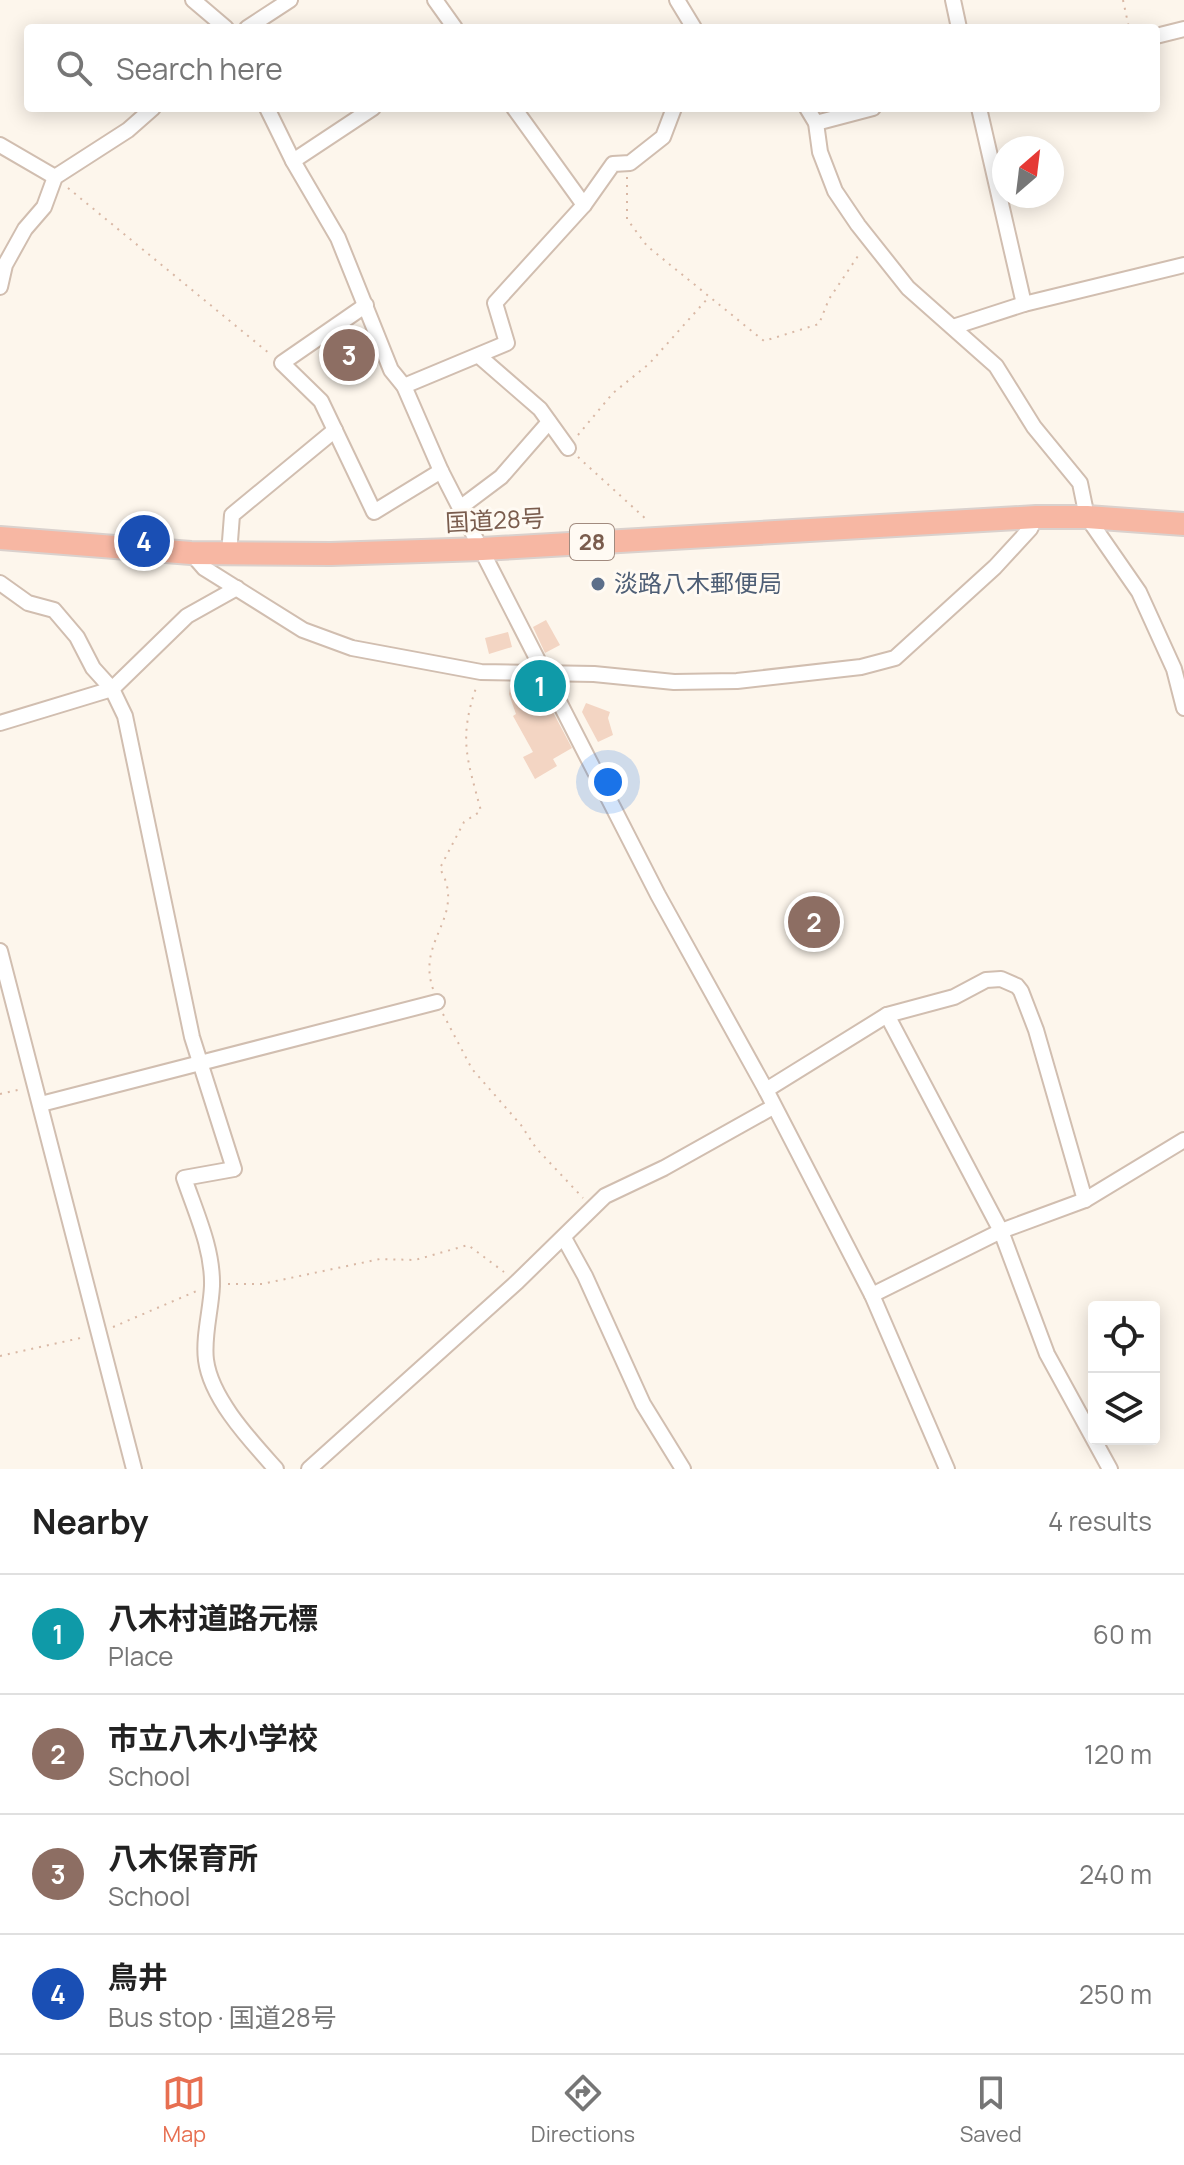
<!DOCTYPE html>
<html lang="en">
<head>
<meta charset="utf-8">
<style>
	:root { --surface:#fff; --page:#f2f2f2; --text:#222; --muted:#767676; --line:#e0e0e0; --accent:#e76f51 }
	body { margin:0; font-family:Manrope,"Noto Sans JP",sans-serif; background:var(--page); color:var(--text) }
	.controls { position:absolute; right:24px; bottom:24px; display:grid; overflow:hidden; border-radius:8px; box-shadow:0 4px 20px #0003 }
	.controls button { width:72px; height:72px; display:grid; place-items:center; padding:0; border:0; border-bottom:2px solid var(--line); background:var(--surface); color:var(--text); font:40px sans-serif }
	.compass { position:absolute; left:992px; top:136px; width:72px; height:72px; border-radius:50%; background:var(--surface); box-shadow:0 4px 20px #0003; rotate:28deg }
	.you { position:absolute; left:608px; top:782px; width:28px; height:28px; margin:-20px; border:6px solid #fff; border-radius:50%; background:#1a73e8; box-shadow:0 0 0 12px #1a73e833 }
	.badge { display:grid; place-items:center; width:52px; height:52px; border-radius:50%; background:var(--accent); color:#fff; font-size:26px; font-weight:700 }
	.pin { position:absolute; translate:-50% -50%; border:4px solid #fff; box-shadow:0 2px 8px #0006 }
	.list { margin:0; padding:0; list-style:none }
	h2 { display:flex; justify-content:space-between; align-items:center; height:104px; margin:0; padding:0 32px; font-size:34px }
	h2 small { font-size:26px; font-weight:400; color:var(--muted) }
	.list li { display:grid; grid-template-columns:52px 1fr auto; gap:24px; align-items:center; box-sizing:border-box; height:120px; padding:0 32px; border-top:2px solid var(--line) }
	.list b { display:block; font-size:30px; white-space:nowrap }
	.list p { margin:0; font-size:26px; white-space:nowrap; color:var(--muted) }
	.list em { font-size:26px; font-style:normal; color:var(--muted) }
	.icon { flex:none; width:44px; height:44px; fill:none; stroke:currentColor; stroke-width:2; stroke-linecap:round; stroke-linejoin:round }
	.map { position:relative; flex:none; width:1184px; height:1469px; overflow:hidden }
	.search { position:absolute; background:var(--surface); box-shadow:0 4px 20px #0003; left:24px; right:24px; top:24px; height:88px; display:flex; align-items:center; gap:20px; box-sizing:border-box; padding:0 28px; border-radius:8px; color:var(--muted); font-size:30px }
	.sheet { height:584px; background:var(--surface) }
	nav { display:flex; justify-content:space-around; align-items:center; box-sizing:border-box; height:112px; border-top:2px solid var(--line); background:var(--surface); font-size:22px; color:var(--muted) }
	nav a { display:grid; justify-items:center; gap:4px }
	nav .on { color:var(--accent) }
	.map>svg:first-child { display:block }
</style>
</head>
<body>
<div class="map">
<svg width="1184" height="1469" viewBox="0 0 1184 1469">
	<rect width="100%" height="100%" fill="#fdf6ec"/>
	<g fill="#f3d5c3">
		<path d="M546 620 560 645 545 653 533 627Z"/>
		<path d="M508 632 512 647 489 654 485 638Z"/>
		<path d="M511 683 538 687 535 704 546 699 572 748 553 759 557 766 535 779 523 757 533 752 513 716 516 714 509 694Z"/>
		<path d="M586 703 610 712 608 718 613 735 598 742 582 712Z"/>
	</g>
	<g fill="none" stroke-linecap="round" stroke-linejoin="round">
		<g stroke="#d1beb0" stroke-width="18">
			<g id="minor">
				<path d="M193 0 226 28"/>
				<path d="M435 0 455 28"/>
				<path d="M677 0 694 28"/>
				<path d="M953 0 959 28"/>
				<path d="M247 28 290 0"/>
				<path d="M1156 36 1184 29"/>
				<path d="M267 108 293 161 338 238 391 370 404 386 441 471 658 895 766 1090 872 1295 947 1469"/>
				<path d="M514 108 584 205"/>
				<path d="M807 108 816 123 820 152 835 191 858 225 908 288 996 366 1034 427 1080 483 1087 517 1139 592 1174 669 1184 708"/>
				<path d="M979 108 1024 304"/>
				<path d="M816 123 873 108"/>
				<path d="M0 145 55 177"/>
				<path d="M293 161 373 108"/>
				<path d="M0 287 5 265 25 229 44 207 55 177 128 130 153 108"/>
				<path d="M366 305 282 363 321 401 374 512 441 471"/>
				<path d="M953 327 1024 304 1184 265"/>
				<path d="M479 356 540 409 568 448"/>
				<path d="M404 386 507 343 495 303 584 205 613 164 630 163 663 137 674 108"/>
				<path d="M461 507 501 477 549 422"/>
				<path d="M191 553 204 568 303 630 352 648 481 672 594 674 674 682 737 681 861 667 895 658 995 567 1030 529 1036 517"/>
				<path d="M229 554 232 515 335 430"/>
				<path d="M0 583 28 603 54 610 77 637 93 668 112 689 125 716 192 1037 234 1169 184 1178C196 1213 213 1249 212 1286 211 1310 203 1337 206 1360 211 1399 251 1441 276 1469"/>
				<path d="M0 723 112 689 187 616 237 588"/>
				<path d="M0 951 134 1469"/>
				<path d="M887 1015 1001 1231 1047 1354 1110 1469"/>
				<path d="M766 1090 887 1015 954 997 986 980 1001 979 1017 986 1021 991 1036 1030 1085 1200"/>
				<path d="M41 1104 437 1002"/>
				<path d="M564 1238 585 1276 643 1404 683 1469"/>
				<path d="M872 1295 1001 1231 1085 1200 1184 1140"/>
				<path d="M309 1469 517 1282 605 1196 664 1168 773 1107"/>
			</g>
		</g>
		<g stroke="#dad1cd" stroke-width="26">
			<path id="highway" d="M0 538 191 553 331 554 482 549 1036 517H1087L1184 524"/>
		</g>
		<g stroke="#d9b8a5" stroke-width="2" stroke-dasharray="2 6" stroke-linecap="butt">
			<path d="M1123 0 1129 28"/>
			<path d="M627 177V219L647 246 764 341 819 324 829 299 860 253"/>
			<path d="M68 188 270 354"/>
			<path d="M578 435 613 393 649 364 708 298"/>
			<path d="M578 457 647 520"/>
			<path d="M433 989C418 945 455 924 447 886 446 880 442 873 440 868L464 822 481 811C467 758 458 739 477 685"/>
			<path d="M443 1014 472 1069 521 1125 536 1148 583 1198"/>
			<path d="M0 1094 22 1089"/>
			<path d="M228 1284H262L380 1259 415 1260 468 1245 504 1272"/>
			<path d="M113 1327 199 1290"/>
			<path d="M0 1356 85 1337"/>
		</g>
		<use href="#minor" stroke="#fff" stroke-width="14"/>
		<use href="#highway" stroke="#f7b7a3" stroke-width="22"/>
	</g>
	<circle fill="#5c6f8a" stroke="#fffaf3" stroke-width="3" cx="598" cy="584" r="8"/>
	<g text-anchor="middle" stroke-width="6" stroke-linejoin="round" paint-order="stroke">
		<rect fill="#fffaf3" stroke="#a28b7f" stroke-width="2" x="570" y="524" width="44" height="36" rx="6"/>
		<g font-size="22" font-weight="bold" fill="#7a5c4d">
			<text x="592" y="550">28</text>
		</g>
		<g font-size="24" fill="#7a5c4d" stroke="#fffaf3">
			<text transform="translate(495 521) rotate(-3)" y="8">国道28号</text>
		</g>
		<g font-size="24" fill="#4e5e75" stroke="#fffaf3" text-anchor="start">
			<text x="614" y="592">淡路八木郵便局</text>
		</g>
	</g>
</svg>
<div class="controls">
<button><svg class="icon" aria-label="locate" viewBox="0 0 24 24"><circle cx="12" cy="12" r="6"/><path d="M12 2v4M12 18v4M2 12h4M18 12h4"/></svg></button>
<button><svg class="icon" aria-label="layers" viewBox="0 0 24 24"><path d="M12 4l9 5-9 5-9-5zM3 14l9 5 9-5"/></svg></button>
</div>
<svg class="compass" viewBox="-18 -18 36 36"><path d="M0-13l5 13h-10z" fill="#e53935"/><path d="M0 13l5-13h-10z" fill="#767676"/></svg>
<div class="you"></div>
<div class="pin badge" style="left:540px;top:686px;background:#0f9aa8">1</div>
<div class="pin badge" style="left:814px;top:922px;background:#8d6e63">2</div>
<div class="pin badge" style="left:349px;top:355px;background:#8d6e63">3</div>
<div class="pin badge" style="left:144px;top:541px;background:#1a4fb4">4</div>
<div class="search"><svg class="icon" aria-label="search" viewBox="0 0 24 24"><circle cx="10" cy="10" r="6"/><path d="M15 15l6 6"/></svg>Search here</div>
</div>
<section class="sheet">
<h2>Nearby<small>4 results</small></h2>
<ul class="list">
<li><span class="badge" style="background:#0f9aa8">1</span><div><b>八木村道路元標</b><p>Place</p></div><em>60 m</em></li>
<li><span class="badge" style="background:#8d6e63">2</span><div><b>市立八木小学校</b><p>School</p></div><em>120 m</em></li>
<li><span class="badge" style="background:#8d6e63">3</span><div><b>八木保育所</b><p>School</p></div><em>240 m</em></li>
<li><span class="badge" style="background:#1a4fb4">4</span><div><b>鳥井</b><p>Bus stop · 国道28号</p></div><em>250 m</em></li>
</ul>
</section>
<nav>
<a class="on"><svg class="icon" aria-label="map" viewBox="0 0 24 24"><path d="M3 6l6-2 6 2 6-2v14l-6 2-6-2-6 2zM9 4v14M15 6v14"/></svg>Map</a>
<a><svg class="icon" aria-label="directions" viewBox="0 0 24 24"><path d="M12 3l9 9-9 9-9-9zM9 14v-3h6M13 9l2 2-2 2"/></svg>Directions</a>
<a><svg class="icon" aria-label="saved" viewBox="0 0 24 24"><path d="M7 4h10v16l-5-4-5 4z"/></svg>Saved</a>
</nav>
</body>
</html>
